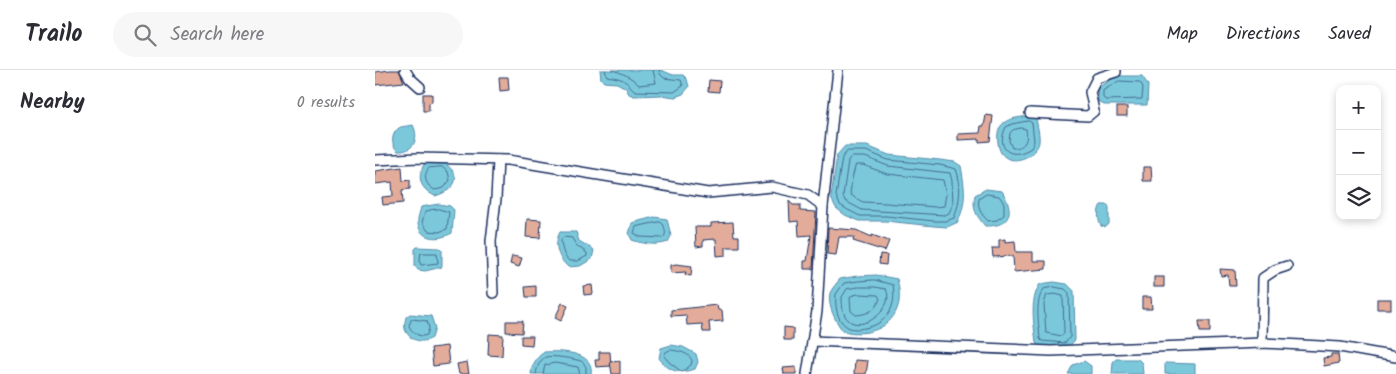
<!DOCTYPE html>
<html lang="en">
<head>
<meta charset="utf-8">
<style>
	:root { --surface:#fff; --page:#f7f7f7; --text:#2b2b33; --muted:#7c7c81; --line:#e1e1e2 }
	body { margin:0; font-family:Kalam,sans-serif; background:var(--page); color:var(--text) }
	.controls { position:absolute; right:15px; top:15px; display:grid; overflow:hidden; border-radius:10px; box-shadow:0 2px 8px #0003 }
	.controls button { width:45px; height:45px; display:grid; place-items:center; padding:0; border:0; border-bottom:1px solid var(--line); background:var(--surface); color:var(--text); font:25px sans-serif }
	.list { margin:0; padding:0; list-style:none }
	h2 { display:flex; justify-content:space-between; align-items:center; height:65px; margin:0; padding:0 20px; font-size:21px }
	h2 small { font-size:16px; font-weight:400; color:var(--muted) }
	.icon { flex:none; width:28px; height:28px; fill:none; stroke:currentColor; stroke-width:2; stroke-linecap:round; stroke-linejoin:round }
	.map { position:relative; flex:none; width:1021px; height:304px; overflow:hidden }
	header { display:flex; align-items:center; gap:30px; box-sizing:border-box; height:70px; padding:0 25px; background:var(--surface); border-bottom:1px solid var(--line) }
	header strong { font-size:24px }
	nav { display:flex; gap:28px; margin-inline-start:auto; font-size:18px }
	.search { width:350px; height:45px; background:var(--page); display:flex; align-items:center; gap:12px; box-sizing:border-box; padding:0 18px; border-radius:28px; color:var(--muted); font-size:19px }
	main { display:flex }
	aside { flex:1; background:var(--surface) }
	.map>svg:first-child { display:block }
</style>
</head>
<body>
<header>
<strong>Trailo</strong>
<div class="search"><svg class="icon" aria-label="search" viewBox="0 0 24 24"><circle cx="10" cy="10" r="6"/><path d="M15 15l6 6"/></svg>Search here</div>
<nav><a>Map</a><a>Directions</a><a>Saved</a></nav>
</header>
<main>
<aside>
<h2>Nearby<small>0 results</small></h2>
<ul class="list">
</ul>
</aside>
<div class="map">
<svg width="1021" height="304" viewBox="0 0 1021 304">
	<rect width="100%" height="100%" fill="#fff"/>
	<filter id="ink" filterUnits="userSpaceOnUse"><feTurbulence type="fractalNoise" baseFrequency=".02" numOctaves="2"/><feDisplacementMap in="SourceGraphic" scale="10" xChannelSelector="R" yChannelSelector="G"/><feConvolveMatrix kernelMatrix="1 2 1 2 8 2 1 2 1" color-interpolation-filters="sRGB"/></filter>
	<g filter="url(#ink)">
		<g fill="#7cc8db" stroke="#558ba9">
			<path d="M225 0H286L298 5H308L312 9 314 17 308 24 300 27 286 25 259 26 254 24 251 18 242 13 229 12 226 9Z"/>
			<path d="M742 6H767L773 15 772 35H729L723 31 722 18Z"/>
			<path d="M656 46 661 48C662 55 665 65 664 72 662 85 641 95 630 87 625 83 624 79 623 73 620 49 637 48 656 46Z"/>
			<path d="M38 55C45 69 38 82 23 81 15 75 16 61 26 57 29 56 34 56 38 55Z"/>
			<path d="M470 76H492L514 85 565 90 580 92 586 96C590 119 592 130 583 152L572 157 559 156 510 151H484L470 145 461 138 456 128 462 85Z"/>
			<path d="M68 92C89 106 81 120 60 126 45 119 41 107 50 93Z"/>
			<path d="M611 119 627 121C640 141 636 157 610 156 601 145 597 139 600 125Z"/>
			<path d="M64 134 75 136 79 140 77 163C65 170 46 171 43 154 42 148 45 142 46 137Z"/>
			<path d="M726 135H733L734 138V154L731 157 726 156C723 151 722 140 726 135Z"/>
			<path d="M279 147 292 149 296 166 293 172C282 176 269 174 257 170L254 164 257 153Z"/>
			<path d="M185 162H201L204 171 219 180 217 189 205 196 193 197C183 188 178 175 185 162Z"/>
			<path d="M42 177 65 178 67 180V197L50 201 43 200 40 196V179Z"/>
			<path d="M501 205 522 209C524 216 525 225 524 232 519 259 491 267 468 261 461 252 452 236 455 223 457 218 462 213 465 209L482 206Z"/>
			<path d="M679 212 692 214 699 221 700 270 694 276 690 278 664 276 661 273C659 254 654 231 665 214Z"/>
			<path d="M35 244 56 246 60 258 57 268C48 274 34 271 30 259 29 256 30 251 31 247Z"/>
			<path d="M296 275 308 277 321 284 323 292 320 299C304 304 294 302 284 288L286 278Z"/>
			<path d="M169 282C185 281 220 281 216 304H156C157 294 161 288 169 282Z"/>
			<path d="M741 289H763L767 293 768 304H737L738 292Z"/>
			<path d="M709 291 716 296V304H693L698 295Z"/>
			<path d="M790 293 820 294V304H790Z"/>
		</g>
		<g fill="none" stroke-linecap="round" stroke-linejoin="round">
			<g stroke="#426c90" stroke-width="1">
				<path d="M230 0 232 6C250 9 248 9 260 21L299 22 308 16 306 10 289 8 285 4 284 0"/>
				<path d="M237 0C248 3 256 7 264 15L281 13 278 0"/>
				<path d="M744 11 765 12 768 17 767 29 731 30 728 28V21Z"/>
				<path d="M654 51 657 53 659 71 656 78C636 91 620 79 631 57L637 54Z"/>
				<path d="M646 58 651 59C653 71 650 78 637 78L634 71 635 63 638 60Z"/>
				<path d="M473 81H491L513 90 565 95 581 99C587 114 585 133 579 148L571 151H559L511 146H485L473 140 465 135 461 126 467 88Z"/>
				<path d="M476 87H490L513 96 575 103 577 111 578 134 574 143 570 145 487 140 470 131 468 126 473 91Z"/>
				<path d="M481 95H488L512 104 568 110 571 124 569 136 560 137 511 133 488 132 480 128 475 124 477 109Z"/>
				<path d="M67 97 73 102 75 110 69 118 60 120C51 116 47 106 54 98Z"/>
				<path d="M612 124 624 126 629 133V145L622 150 613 151C606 144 602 138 604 129Z"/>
				<path d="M64 139 74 142 72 159 64 162 53 161 47 152 50 142 55 140Z"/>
				<path d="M285 152 288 154C290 158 292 165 288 168L265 167 259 163 261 157Z"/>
				<path d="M189 167 197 168 201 175 212 183V186L203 191H194C188 185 187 179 186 170Z"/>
				<path d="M46 183H62L63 193 46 195 45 193Z"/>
				<path d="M500 210 518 215C522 237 512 254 490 258 484 259 476 260 471 256 461 249 460 234 461 224L469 213 483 211Z"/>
				<path d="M484 217H500L511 219C520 237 492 260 476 252 467 247 467 235 467 227L472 219Z"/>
				<path d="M679 217 690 219 694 223 695 267 690 273 667 271 665 269C664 254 659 231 669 219Z"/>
				<path d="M484 224 503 225 505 229C500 241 493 244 481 245L476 241 475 228 476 226Z"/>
				<path d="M672 225 680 224 688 226 689 264 687 266 671 263 669 235Z"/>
				<path d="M37 249 52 251 54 258 52 265C45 268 37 263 34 256Z"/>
				<path d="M296 280C304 281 315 283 317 291L316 295 307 302 294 292 289 286 291 282Z"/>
				<path d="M161 304C162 298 164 290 171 287 176 285 200 289 206 291 209 293 209 294 211 297V304"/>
				<path d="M168 304 170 295 180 293 203 297 205 304"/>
			</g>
		</g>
		<g fill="#e3ac9a" stroke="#1b2f5e">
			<path d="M15 0H24L29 12 0 15V2Z"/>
			<path d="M124 7H133L134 20 125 21Z"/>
			<path d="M334 10 345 11 344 22 333 21Z"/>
			<path d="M48 24H57V32L54 33V41H48Z"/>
			<rect x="742" y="37" width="10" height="9"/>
			<path d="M611 45 618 46 615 71 604 72V69L583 70V64L605 63 606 56H609Z"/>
			<path d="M27 97 28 111 35 110V119L27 120 28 133 8 135 7 127 18 126 17 112 0 114V101Z"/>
			<path d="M768 97H776L777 111H768Z"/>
			<path d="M414 131 418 135H425V141L441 142 438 199H429V191H432L436 165 424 166 423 151 415 152Z"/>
			<path d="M152 149 166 150 165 168 151 167Z"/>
			<path d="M358 152 359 166H364V177H351V185L342 186 341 169 328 170V176L321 177 320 157H336V153Z"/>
			<path d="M453 158 481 160 497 167V165L514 171 510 181 478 171 479 167H464L461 185 452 184Z"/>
			<path d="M630 169V172L640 171 641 182H658V191H671V199L639 202 638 186 618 187 617 178H624V170Z"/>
			<path d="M505 184 512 185 511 195 504 194Z"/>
			<path d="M137 186 147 188 144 197 135 194Z"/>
			<path d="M301 194 317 196 316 206 310 205 311 202 296 203V195Z"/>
			<path d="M845 199 860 200 861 216H854L853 205 846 206Z"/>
			<rect x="779" y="207" width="10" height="10"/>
			<path d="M217 215 218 224 209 225 208 216Z"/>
			<path d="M161 216V227H151L150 217Z"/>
			<path d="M767 227H776L777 239H767Z"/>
			<rect x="1002" y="229" width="14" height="10"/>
			<path d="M187 233 193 236 186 251 180 248Z"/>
			<path d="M342 235 343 240H347L348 251 334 252 335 262H328L327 254 312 255 311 245 296 246V240Z"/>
			<path d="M131 251H148L147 263 131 262Z"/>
			<path d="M824 251H835V262H825Z"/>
			<path d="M409 257 418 258V270H409Z"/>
			<path d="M114 264 128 265 127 286 113 285Z"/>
			<path d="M146 266H158L157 275 146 274Z"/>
			<path d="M72 276 74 294 58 296 56 278Z"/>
			<path d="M224 282H235L236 296 221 297 220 290H224Z"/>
			<path d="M956 284H963L964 293 949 296 948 288 956 287Z"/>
			<path d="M480 290 493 291 491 304H479Z"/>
			<path d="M245 291V304H237L235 292Z"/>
			<path d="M92 292 94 304H84L82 294Z"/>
			<path d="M421 297V304H409L408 298Z"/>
		</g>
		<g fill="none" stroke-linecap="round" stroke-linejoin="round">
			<g stroke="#1b2f5e" stroke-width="12">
				<g id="minor">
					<path d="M30 0 35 8 45 17"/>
					<path d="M655 43 713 46 719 41 715 22 722 8 741 2V0"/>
					<path d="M0 90 43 88 133 90 333 123 397 117 433 125 448 136"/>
					<path d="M118 223 116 171 121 129 123 90"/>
					<path d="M437 271 676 281 887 273 965 277 1021 287"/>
					<path d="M887 273 888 208 900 200 912 196"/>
					<path d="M432 304 442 241 448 136 463 0"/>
				</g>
			</g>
			<use href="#minor" stroke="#fff" stroke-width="9"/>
		</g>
	</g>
</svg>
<div class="controls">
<button>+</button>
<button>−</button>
<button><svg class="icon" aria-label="layers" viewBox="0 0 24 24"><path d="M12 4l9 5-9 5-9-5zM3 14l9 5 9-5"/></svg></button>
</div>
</div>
</main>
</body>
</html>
